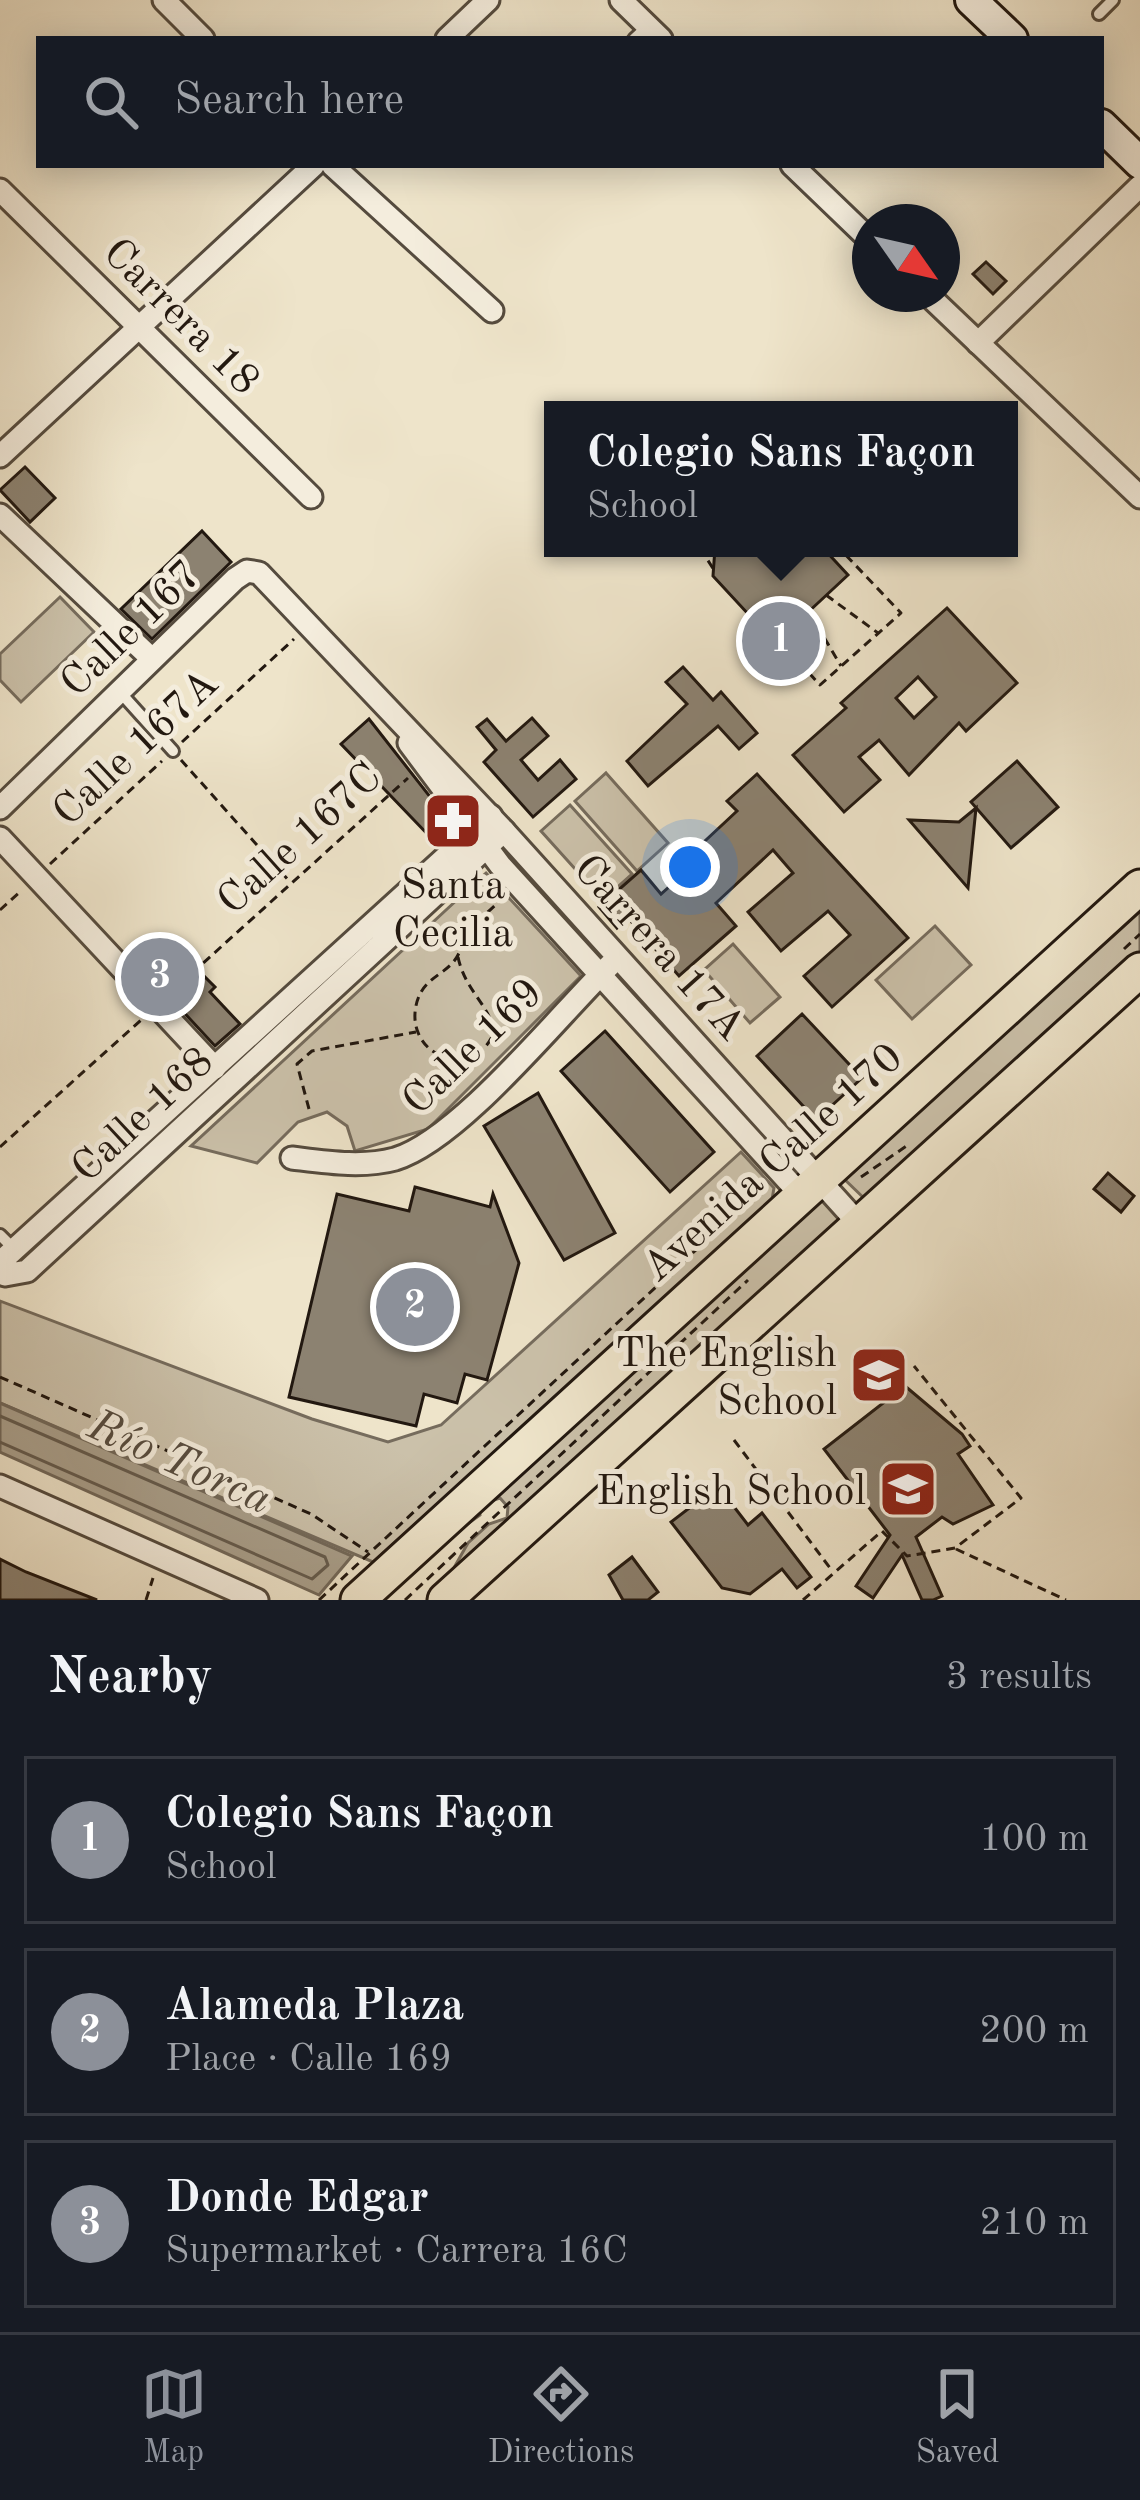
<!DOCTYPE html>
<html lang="en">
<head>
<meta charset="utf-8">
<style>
	:root { --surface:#171b24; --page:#20242c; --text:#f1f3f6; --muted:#9ea1a6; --line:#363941; --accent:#8c9099 }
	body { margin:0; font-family:"Old Standard TT",serif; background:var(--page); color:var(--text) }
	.compass { position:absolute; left:852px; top:204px; width:108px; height:108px; border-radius:50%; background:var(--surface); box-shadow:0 6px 30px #0003; rotate:124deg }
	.you { position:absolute; left:690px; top:867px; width:42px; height:42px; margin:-30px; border:9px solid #fff; border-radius:50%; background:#1a73e8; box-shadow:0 0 0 18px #1a73e833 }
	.badge { display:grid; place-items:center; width:78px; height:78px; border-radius:50%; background:var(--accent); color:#fff; font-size:39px; font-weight:700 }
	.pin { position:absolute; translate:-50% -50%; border:6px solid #fff; box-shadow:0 3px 12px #0006 }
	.popup { position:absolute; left:544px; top:401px; width:474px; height:156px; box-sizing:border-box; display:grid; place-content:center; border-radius:0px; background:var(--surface); filter:drop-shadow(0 3px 9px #0005); font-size:39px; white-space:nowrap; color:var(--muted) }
	.popup b { font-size:45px; color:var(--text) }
	.popup::after { content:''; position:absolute; left:50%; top:100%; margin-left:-24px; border:24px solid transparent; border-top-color:var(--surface) }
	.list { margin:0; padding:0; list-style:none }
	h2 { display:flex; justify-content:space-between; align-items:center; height:156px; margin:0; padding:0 48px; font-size:51px }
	h2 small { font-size:39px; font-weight:400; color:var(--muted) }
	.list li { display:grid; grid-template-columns:78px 1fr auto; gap:36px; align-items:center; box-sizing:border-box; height:168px; margin:0 24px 24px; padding:0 24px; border:3px solid var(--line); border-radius:0px }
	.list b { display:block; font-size:45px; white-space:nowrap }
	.list p { margin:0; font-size:39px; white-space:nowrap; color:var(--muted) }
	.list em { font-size:39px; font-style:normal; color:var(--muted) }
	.icon { flex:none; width:66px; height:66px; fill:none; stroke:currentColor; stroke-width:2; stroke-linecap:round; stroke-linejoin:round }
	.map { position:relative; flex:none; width:1140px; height:1600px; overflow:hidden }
	.search { position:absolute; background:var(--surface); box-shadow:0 6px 30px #0003; left:36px; right:36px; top:36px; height:132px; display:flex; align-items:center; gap:30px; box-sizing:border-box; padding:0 42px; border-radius:0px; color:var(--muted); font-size:45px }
	.sheet { height:732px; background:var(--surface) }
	nav { display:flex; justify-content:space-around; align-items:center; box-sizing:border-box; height:168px; border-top:3px solid var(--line); background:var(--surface); font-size:33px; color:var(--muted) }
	nav a { display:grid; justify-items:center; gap:6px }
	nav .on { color:var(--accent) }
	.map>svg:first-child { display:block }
</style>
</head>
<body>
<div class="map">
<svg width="1140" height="1600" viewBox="0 0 1140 1600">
	<rect width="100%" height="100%" fill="#eee4ca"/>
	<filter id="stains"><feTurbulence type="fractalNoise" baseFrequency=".00167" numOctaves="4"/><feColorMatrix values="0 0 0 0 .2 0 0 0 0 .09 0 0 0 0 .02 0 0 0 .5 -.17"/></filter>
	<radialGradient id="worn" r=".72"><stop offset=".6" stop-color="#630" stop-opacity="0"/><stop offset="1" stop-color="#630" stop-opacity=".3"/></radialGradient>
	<g fill="#cbc1aa" stroke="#766c5d" stroke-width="3">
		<path d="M60 597 94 632 21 702 0 680V654Z"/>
		<path d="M606 773 668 843 637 871 575 801Z"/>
		<path d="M570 805 632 874 603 900 541 831Z"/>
		<path d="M486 873 581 976 428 1129 355 1151 347 1126 327 1112 298 1122 257 1163 191 1146Z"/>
		<path d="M1140 898V952L868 1202 840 1175Z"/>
		<path d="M935 926 971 965 912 1019 876 980Z"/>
		<path d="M733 944 780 997 750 1023 704 970Z"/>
		<path d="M741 1152 774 1188 771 1205 373 1562 0 1403V1301L312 1419 388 1442 441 1425Z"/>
		<path d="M820 1195 843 1220 451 1573 468 1543 489 1524 507 1518 508 1507 500 1498 479 1505 480 1515 428 1552Z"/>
	</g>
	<path fill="#a99f8b" stroke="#73695a" stroke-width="3" d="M0 1403 352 1556 319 1595 0 1452Z"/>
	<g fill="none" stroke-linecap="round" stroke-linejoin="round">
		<path stroke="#665c4e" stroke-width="3" d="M0 1416 325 1557 328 1565 312 1579 0 1442"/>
	</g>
	<g fill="#8c8271" stroke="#221810" stroke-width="3" fill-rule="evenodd">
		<path d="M986 262 1006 281 993 294 973 274Z"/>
		<path d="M25 467 55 498 30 522 0 490Z"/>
		<path d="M202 531 231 562 152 639 121 609Z"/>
		<path d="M715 548H823L848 575 775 643 713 576Z"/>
		<path d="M947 608 1017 683 966 731 959 723 909 775 879 740 859 757 880 780 844 812 793 755 846 708 841 703ZM918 677 936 697 914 718 896 698Z"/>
		<path d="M683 667 713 700 721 692 757 733 739 749 718 726 648 786 627 761 687 704 666 682Z"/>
		<path d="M532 718 548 736 521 760 538 780 560 760 576 779 533 817 484 762 496 750 477 727 487 719 506 741Z"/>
		<path d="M369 719 453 826 435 842 341 744Z"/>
		<path d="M1017 761 1058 807 1011 848 971 802Z"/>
		<path d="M757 774 908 938 832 1007 804 976 850 935 828 911 781 951 748 912 793 873 773 850 716 903 736 926 679 976 628 918 617 928 599 907 641 870 661 894 698 861 691 854 737 811 727 801Z"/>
		<path d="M976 808 968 888 909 820 959 822Z"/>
		<path d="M205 977 215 987 210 992 240 1024 215 1046 176 1004Z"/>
		<path d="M802 1014 862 1078 816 1120 757 1056Z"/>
		<path d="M605 1031 714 1152 670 1192 561 1071Z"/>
		<path d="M538 1093 615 1233 564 1260 484 1126Z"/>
		<path d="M1108 1173 1134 1196 1121 1212 1094 1189Z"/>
		<path d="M415 1187 490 1207 493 1194 519 1263 487 1380 465 1374 457 1403 424 1394 416 1426 289 1397 337 1194 409 1211Z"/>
		<path d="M905 1386 962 1434 970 1446 958 1454 993 1505 953 1524 942 1517 916 1537 942 1596 933 1600H922L902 1555 873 1598 856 1586 890 1535 824 1449Z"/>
		<path d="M718 1486 748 1525 762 1513 811 1577 797 1588 782 1569 750 1594 722 1588 671 1522Z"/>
		<path d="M632 1557 658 1592 648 1600H623L609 1575Z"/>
		<path d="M0 1559 26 1572 97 1600H0Z"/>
	</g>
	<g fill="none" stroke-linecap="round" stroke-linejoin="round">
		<g stroke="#554b3e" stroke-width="16">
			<g id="service">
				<path d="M1099 14 1113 0"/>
				<path d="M634 39 648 26"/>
				<path d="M119 691 173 751"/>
				<path d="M0 1235 15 1250"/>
			</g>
		</g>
		<g stroke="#554b3e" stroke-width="27">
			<g id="minor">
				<path d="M164 0 203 39"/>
				<path d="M621 0 661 39"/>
				<path d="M447 39 488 0"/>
				<path d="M332 165 492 311"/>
				<path d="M792 165 870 240"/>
				<path d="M0 190 311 497"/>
				<path d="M927 294 1140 497"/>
				<path d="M978 343 1140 186"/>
				<path d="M0 456 314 165"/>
				<path d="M0 515 152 659"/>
				<path d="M409 743 500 865 801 1195"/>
				<path d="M0 808 235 579 247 571 259 573 504 831 859 1224"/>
				<path d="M491 816 6 1257 5 1275 27 1271 504 831"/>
				<path d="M0 838 215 1068"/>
				<path d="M292 1158C325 1162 362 1168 395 1159 459 1140 558 1016 610 965"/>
				<path d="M0 1486 257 1600"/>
			</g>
		</g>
		<g stroke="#221810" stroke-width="36">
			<g id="secondary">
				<path d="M971 0 1012 39"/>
				<path d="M1101 125 1140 163"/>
			</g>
		</g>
		<g stroke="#221810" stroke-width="39">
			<g id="primary">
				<path d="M358 1600 1140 887"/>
				<path d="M445 1600 1140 970"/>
			</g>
		</g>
		<g stroke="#221810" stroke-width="3" stroke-dasharray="9 6" stroke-linecap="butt">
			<path d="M700 548 714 570"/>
			<path d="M826 595 878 633"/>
			<path d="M809 612 841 666"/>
			<path d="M779 640 820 685 901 613 839 548"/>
			<path d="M182 742 294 639"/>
			<path d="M181 760 290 882"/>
			<path d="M50 864 162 761"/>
			<path d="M0 910 21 891"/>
			<path d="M1124 949 1140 934"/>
			<path d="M458 957C465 991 490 1005 494 1032 476 1079 412 1060 415 1013 418 976 447 977 458 955 474 923 476 923 503 898"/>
			<path d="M170 993 408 778"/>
			<path d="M309 1109 297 1064 312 1051 416 1032"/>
			<path d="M0 1147 141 1020"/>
			<path d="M861 1177 908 1145"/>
			<path d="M0 1377 311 1514 368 1552"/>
			<path d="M734 1440 830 1568"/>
			<path d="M956 1549 1066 1600"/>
			<path d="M146 1600 153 1578"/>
			<path d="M319 1600 755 1195"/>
			<path d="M405 1600 748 1280"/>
			<path d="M803 1600 882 1531 907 1556 955 1548 1021 1498 914 1366"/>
		</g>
		<use href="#service" stroke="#f4eddd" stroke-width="10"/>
		<use href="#minor" stroke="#f4eddd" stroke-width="21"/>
		<use href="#secondary" stroke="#f4eddd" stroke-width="30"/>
		<use href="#primary" stroke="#eee4ca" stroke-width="33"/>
	</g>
	<defs>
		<g id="pharmacy-square" transform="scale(3)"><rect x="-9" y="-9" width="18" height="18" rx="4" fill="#8f2418" stroke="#f4eddd"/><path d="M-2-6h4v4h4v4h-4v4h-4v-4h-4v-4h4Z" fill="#fff"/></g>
		<g id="school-square" transform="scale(3)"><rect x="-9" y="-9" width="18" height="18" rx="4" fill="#8f2418" stroke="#f4eddd"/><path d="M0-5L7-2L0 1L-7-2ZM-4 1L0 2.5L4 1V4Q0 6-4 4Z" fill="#fff"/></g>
	</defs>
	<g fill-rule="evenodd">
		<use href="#pharmacy-square" x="453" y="821"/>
		<use href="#school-square" x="879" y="1375"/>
		<use href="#school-square" x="908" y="1489"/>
	</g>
	<g text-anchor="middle" stroke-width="10" stroke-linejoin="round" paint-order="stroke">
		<g font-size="42" fill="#221810" stroke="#f4eddd">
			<text transform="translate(183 315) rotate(45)" y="15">Carrera 18</text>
			<text transform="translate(129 627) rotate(-44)" y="15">Calle 167</text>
			<text transform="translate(134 746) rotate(-43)" y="15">Calle 167A</text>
			<text transform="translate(298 837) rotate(-42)" y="15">Calle 167C</text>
			<text transform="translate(661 946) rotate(48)" y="15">Carrera 17A</text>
			<text transform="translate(471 1045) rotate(-44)" y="15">Calle 169</text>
			<text transform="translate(141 1113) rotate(-43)" y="15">Calle 168</text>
			<text transform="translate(771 1161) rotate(-42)" y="15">Avenida Calle 170</text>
		</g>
		<g font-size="42" fill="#221810" stroke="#f4eddd" text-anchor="end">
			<text x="453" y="898" text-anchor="middle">Santa<tspan x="453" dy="48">Cecilia</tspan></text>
			<text x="837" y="1366">The English<tspan x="837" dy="48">School</tspan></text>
			<text x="866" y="1504">English School</text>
		</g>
		<g font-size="45" font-style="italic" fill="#584e41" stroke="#f4eddd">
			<text transform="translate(181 1460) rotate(24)" y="16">Río Torca</text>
		</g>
	</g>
	<rect width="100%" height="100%" filter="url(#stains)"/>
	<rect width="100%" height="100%" fill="url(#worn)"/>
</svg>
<svg class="compass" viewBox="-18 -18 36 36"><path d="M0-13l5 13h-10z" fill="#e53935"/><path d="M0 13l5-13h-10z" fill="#9ea1a6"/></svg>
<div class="you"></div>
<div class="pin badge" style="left:781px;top:641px">1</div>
<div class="popup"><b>Colegio Sans Façon</b>School</div>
<div class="pin badge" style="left:415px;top:1307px">2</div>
<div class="pin badge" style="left:160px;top:977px">3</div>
<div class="search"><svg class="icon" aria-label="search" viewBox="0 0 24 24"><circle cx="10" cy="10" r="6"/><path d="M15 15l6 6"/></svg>Search here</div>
</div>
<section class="sheet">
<h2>Nearby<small>3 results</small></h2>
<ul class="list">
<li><span class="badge">1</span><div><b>Colegio Sans Façon</b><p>School</p></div><em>100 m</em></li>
<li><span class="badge">2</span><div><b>Alameda Plaza</b><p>Place · Calle 169</p></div><em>200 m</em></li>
<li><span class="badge">3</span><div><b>Donde Edgar</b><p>Supermarket · Carrera 16C</p></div><em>210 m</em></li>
</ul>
</section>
<nav>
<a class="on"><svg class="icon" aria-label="map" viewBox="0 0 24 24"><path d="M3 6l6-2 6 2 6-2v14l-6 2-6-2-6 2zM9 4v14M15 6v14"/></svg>Map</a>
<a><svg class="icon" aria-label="directions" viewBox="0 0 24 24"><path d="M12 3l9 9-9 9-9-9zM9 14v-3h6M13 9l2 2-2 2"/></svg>Directions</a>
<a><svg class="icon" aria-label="saved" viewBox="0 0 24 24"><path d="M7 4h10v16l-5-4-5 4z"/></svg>Saved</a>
</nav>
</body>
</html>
